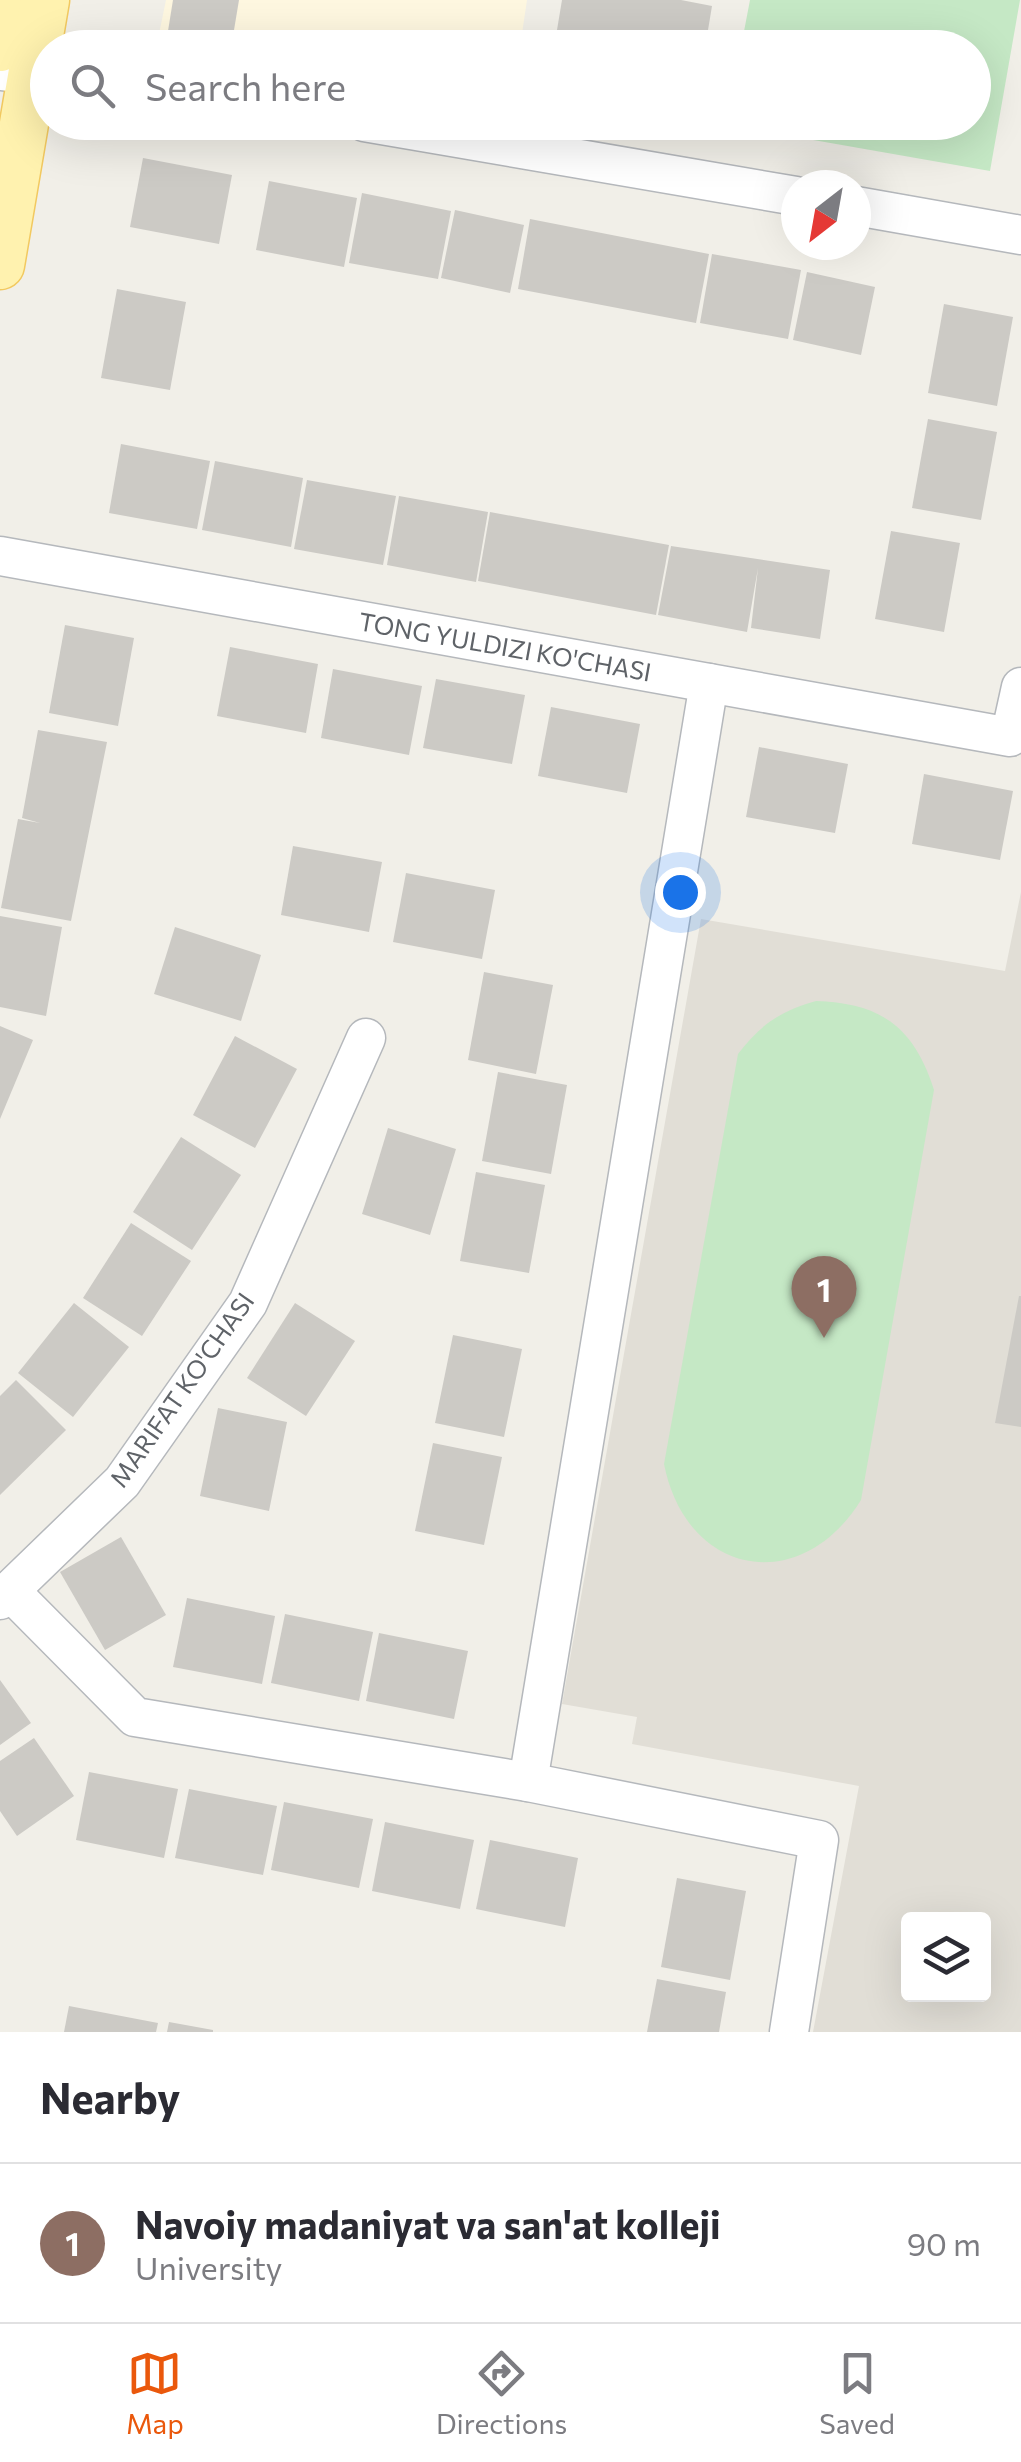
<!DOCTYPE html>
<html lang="en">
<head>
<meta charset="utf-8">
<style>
	:root { --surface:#fff; --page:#f7f7f7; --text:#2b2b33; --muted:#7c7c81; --line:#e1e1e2; --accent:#ea580c }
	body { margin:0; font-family:Commissioner,sans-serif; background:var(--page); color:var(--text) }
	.controls { position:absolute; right:30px; bottom:30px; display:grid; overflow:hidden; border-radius:10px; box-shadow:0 10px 40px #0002 }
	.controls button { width:90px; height:90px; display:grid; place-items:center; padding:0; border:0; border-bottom:2px solid var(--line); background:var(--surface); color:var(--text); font:50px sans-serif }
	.compass { position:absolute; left:781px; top:170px; width:90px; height:90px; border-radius:50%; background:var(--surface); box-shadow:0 10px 40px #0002; rotate:211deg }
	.you { position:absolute; left:680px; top:892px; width:35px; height:35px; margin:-25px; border:8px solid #fff; border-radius:50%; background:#1a73e8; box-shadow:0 0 0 15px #1a73e833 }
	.badge { display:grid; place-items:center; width:65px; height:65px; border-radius:50%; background:var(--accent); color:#fff; font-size:32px; font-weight:700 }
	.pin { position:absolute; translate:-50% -82px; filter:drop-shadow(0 2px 5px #0008) }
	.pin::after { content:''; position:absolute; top:52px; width:35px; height:30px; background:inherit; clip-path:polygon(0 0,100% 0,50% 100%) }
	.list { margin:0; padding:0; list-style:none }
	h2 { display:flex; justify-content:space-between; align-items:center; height:130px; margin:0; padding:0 40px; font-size:42px }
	h2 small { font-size:32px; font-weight:400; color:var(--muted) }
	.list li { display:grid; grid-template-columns:65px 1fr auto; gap:30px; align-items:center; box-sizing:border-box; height:160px; padding:0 40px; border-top:2px solid var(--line) }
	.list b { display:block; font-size:38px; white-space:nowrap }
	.list p { margin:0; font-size:32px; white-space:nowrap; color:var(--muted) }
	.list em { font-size:32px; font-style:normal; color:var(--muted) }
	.icon { flex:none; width:55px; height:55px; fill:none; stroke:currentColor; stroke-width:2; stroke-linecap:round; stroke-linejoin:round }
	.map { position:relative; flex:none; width:1021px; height:2032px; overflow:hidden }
	.search { position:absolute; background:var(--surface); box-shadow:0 10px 40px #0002; left:30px; right:30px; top:30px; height:110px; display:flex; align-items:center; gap:25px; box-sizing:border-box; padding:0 35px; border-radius:55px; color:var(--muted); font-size:38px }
	.sheet { height:290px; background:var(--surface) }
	nav { display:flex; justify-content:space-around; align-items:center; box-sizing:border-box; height:140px; border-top:2px solid var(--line); background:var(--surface); font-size:28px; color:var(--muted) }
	nav a { display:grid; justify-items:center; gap:5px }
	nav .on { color:var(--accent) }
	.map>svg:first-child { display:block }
</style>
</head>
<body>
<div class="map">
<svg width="1021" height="2032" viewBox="0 0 1021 2032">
	<rect width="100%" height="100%" fill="#f1efe8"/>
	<path fill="#fef7e0" d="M166 0H527L520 47 239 48 159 34Z"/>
	<path fill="#e1ded6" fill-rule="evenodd" d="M1021 892V2032H813L859 1786 632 1744 637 1717 562 1704 701 919 1005 971ZM908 1920H984V1994H908Z"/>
	<g fill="#c5e8c5">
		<path d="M750 0H1020L990 171 728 125 974 122V48L741 47Z"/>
		<path d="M816 1001C881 1003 914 1027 934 1090L861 1500C800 1598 686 1576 664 1464L738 1054C760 1025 780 1011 816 1001Z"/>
	</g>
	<g fill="#cccac5">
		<path d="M173 0H239L232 42 168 31Z"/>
		<path d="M562 0H681L712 6 705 48H554Z"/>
		<path d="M143 158 232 175 219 244 130 227Z"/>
		<path d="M269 181 357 198 344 267 256 250Z"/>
		<path d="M362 193 451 211 438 279 349 263Z"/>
		<path d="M455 210 524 225 510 293 441 278Z"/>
		<path d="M530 219 709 254 696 323 518 289Z"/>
		<path d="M712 254 801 270 788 339 700 323Z"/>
		<path d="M807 272 875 287 861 355 793 340Z"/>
		<path d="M117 289 186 302 170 390 101 378Z"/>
		<path d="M944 304 1013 317 997 406 928 393Z"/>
		<path d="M928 419 997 432 981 520 912 508Z"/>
		<path d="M121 444 210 461 197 529 109 513Z"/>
		<path d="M215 461 303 478 291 547 202 530Z"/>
		<path d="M307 480 396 496 383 565 294 549Z"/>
		<path d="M399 496 488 512 476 582 387 565Z"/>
		<path d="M490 512 669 545 656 615 478 581Z"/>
		<path d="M891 531 960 543 944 632 875 619Z"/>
		<path d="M671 546 830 570 820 639 751 628 758 568 747 632 658 615Z"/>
		<path d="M65 625 134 638 118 726 49 713Z"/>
		<path d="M230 647 318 664 306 733 217 716Z"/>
		<path d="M333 669 422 686 409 755 321 738Z"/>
		<path d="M436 679 525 695 512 764 423 748Z"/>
		<path d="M551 707 640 724 627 793 538 776Z"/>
		<path d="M38 730 107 742 71 921 1 908 18 819 40 823 22 818Z"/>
		<path d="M759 747 848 764 835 833 746 817Z"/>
		<path d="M924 774 1013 791 1000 860 912 844Z"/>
		<path d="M293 846 382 862 369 932 281 915Z"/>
		<path d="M406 873 495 890 482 959 393 942Z"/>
		<path d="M0 916 62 927 46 1016 0 1007Z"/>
		<path d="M175 927 261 955 241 1021 154 994Z"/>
		<path d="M484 972 553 985 536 1074 468 1060Z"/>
		<path d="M0 1026 33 1040 0 1119Z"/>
		<path d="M235 1036 297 1069 255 1148 193 1115Z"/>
		<path d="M498 1072 567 1085 551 1174 482 1161Z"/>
		<path d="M388 1128 456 1149 430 1235 362 1214Z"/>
		<path d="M181 1137 241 1175 192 1250 133 1212Z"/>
		<path d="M476 1172 545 1185 529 1273 460 1261Z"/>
		<path d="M131 1223 191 1261 142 1336 83 1298Z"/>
		<path d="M1019 1296H1021V1427L995 1423Z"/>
		<path d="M74 1303 129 1347 73 1417 18 1373Z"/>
		<path d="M295 1303 355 1341 306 1416 247 1378Z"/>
		<path d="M453 1335 522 1349 504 1437 435 1423Z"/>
		<path d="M16 1380 66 1430 0 1495V1396Z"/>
		<path d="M218 1408 287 1422 269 1511 200 1496Z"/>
		<path d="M433 1443 502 1457 484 1545 415 1531Z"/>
		<path d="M121 1537 166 1615 105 1650 60 1572Z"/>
		<path d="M187 1598 275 1616 262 1684 173 1667Z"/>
		<path d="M285 1614 373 1632 359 1701 271 1683Z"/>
		<path d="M379 1633 468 1651 454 1719 366 1701Z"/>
		<path d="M0 1680 31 1723 0 1745Z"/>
		<path d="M34 1738 74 1796 17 1836 0 1811V1761Z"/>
		<path d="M89 1772 178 1789 164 1858 76 1840Z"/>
		<path d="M189 1789 277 1806 263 1875 175 1858Z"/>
		<path d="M284 1802 373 1819 359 1888 271 1870Z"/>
		<path d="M385 1822 474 1840 460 1909 372 1891Z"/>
		<path d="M490 1840 578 1858 565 1927 476 1909Z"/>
		<path d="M677 1878 746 1891 730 1980 661 1967Z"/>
		<path d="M657 1979 726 1992 719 2032H647Z"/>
		<path d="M69 2006 158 2023 156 2032H64Z"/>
		<path d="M169 2022 213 2030V2032H167Z"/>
	</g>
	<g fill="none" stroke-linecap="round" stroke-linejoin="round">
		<g stroke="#b5b8bc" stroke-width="41">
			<g id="minor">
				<path d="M0 71 48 76"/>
				<path d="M364 122 796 196"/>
				<path d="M856 206 1021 235"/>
				<path d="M0 556 1010 737 1021 687"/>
				<path d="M11 1592 135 1717 528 1782 819 1840 789 2032"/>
				<path d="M0 1600 122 1482 248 1303 366 1038"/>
				<path d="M528 1782 709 683"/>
			</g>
		</g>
		<g stroke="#f2c960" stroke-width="51">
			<g id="major">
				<path d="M0 47 8 0"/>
				<path d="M0 265 45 0"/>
			</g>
		</g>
		<use href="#minor" stroke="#fff" stroke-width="38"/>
		<use href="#major" stroke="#fff2af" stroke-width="48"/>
	</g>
	<g text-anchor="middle" stroke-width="8" stroke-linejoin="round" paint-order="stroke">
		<g font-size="25" fill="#5f6368" stroke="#fff">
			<text transform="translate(505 647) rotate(10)" y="9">TONG YULDIZI KO'CHASI</text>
			<text transform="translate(182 1390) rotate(-55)" y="9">MARIFAT KO'CHASI</text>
		</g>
	</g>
</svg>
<div class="controls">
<button><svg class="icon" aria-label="layers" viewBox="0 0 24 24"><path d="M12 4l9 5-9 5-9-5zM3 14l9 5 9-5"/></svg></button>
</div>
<svg class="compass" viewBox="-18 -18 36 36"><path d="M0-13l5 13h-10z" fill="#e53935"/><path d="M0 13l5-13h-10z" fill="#7c7c81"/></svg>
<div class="you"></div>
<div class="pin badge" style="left:824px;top:1338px;background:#8d6e63">1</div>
<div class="search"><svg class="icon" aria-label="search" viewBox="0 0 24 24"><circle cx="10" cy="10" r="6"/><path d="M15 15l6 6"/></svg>Search here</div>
</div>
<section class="sheet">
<h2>Nearby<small></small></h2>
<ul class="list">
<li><span class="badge" style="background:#8d6e63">1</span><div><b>Navoiy madaniyat va san'at kolleji</b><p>University</p></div><em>90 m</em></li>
</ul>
</section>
<nav>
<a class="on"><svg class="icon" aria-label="map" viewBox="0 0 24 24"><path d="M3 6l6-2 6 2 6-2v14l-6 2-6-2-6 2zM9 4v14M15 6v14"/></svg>Map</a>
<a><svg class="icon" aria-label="directions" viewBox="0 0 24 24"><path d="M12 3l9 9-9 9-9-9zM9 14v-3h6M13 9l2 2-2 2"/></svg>Directions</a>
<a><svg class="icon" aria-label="saved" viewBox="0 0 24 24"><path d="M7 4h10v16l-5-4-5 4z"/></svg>Saved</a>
</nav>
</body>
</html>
